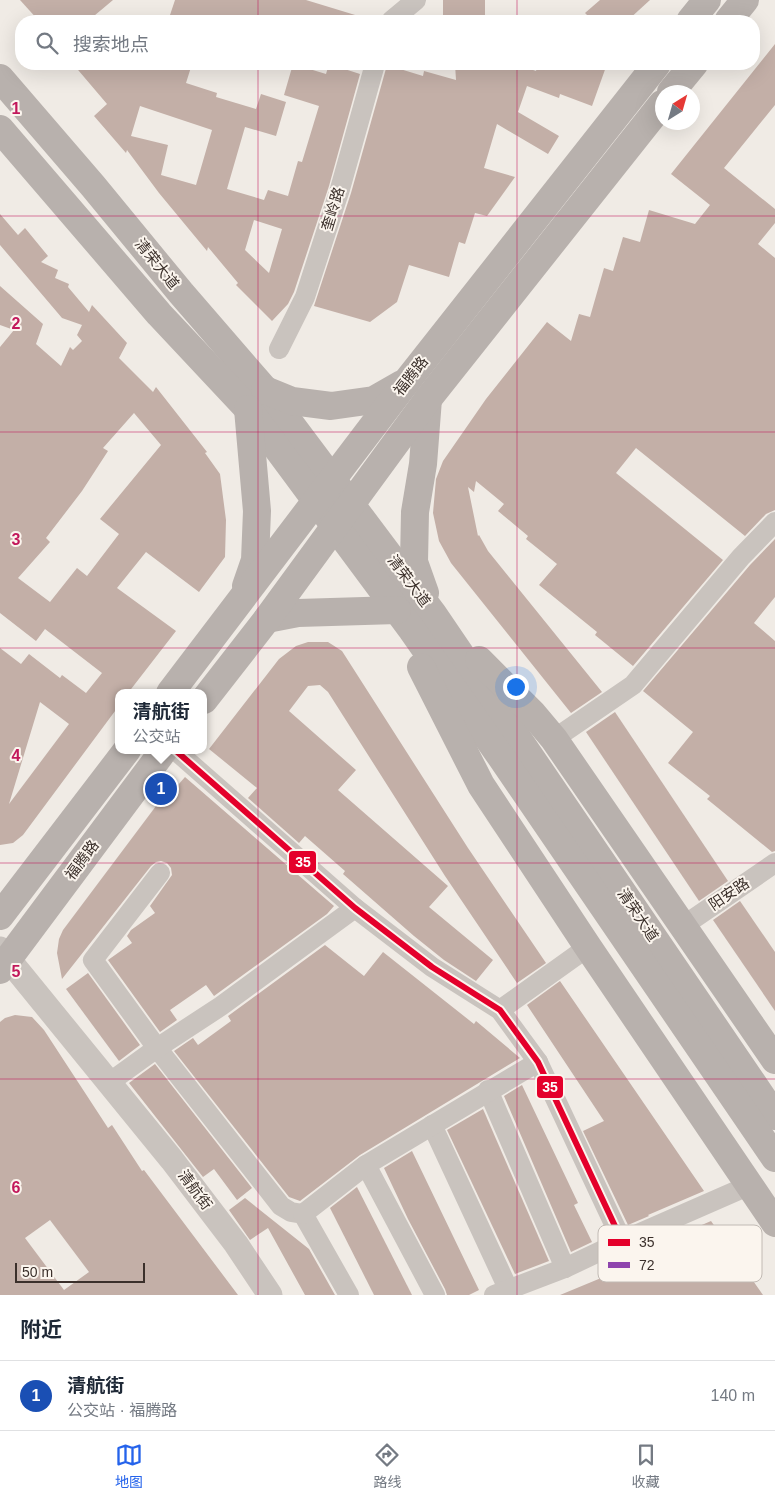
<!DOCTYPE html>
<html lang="zh">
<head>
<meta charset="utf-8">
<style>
	:root { --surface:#fff; --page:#f6f6f7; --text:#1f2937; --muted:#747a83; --line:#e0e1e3; --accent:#2563eb }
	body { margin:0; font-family:Arial,"Noto Sans SC",sans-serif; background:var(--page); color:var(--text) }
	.compass { position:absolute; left:655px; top:85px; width:45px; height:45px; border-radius:50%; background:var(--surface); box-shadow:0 5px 20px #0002; rotate:37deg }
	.scale { position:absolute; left:15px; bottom:12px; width:130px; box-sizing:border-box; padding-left:5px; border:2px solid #3b302b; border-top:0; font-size:14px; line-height:18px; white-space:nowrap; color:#3b302b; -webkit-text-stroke:4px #fbf5ee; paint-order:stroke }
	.you { position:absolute; left:515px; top:686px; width:18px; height:18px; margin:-12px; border:4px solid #fff; border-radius:50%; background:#1a73e8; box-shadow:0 0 0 8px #1a73e833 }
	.badge { display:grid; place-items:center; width:32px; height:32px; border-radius:50%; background:var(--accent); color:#fff; font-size:16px; font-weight:700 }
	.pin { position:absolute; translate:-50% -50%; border:2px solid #fff; box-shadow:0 1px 5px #0006 }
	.popup { position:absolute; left:115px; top:689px; width:92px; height:65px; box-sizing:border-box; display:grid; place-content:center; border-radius:10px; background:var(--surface); filter:drop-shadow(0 1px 4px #0005); font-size:16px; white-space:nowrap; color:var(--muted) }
	.popup b { font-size:19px; color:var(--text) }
	.popup::after { content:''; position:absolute; left:50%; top:100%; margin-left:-10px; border:10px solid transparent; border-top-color:var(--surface) }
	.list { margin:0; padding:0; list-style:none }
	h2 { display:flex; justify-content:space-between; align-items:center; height:65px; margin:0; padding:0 20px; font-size:21px }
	h2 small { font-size:16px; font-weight:400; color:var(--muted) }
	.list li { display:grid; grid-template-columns:32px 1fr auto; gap:15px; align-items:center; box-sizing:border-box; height:70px; padding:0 20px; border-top:1px solid var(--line) }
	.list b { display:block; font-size:19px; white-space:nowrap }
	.list p { margin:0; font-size:16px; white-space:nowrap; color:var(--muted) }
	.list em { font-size:16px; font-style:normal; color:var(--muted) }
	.icon { flex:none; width:28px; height:28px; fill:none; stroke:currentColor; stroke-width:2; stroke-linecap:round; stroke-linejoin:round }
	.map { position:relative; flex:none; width:775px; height:1295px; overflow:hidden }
	.search { position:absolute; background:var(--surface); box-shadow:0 5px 20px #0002; left:15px; right:15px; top:15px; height:55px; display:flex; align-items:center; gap:12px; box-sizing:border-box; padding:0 18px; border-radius:20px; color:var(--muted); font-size:19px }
	.sheet { height:135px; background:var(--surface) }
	nav { display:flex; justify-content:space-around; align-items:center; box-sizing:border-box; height:70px; border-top:1px solid var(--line); background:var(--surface); font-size:14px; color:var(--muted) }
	nav a { display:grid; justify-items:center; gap:2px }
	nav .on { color:var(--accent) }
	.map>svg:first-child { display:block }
</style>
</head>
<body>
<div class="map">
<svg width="775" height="1295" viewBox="0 0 775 1295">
	<rect width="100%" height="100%" fill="#f0ebe5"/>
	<g fill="#c3afa7" fill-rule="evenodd">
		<path d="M20 0H113L88 21H39Z"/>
		<path d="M175 0H306L365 18 364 21H168Z"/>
		<rect x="443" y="0" width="42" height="21"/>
		<path d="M600 0H650L627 21H593L585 13Z"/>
		<path d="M775 44V105L724 168 775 209V223L758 244 775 258V510L766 514 745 536 636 448 616 473 723 560 633 666 595 635 597 632 539 585 557 564 526 539 528 536 498 511 504 504 476 481 474 492 468 487 478 536 479 535 488 551 602 692 571 713 451 563 439 541 433 513 436 479 443 461 486 399 547 322 571 341 579 314 590 317 604 268 613 271 623 237 640 242 649 210 695 224 710 205 671 174Z"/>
		<path d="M73 64H192L186 83 217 93 216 97 256 109 261 94 286 102 276 136 245 127 227 189 264 200 268 190 288 196 298 161 302 162 319 106 284 95 293 64 326 74 329 64 360 74 329 186 294 292 288 304 272 321 236 285 238 283 208 247 207 251 159 193 127 150 126 153 94 116 107 104ZM140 106 212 130 196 185 161 175 168 145 131 136ZM254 220 282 229 269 273 245 250Z"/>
		<path d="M455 64H516L536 71 538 64H607L592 106 560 94 559 98 527 86 518 112 559 136 548 154 497 124 484 168 515 177 487 216 475 213 465 244 459 242 449 277 409 265 397 302 370 322 314 306 351 193 387 65 423 76 424 71 456 80Z"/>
		<path d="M0 214 18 235 25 228 48 256 41 262 58 270 55 278 69 284 68 287 89 312 92 305 127 343 119 358 153 392 156 387 207 452 205 453 220 474 226 520 225 557 199 592 146 552 117 588 176 631 128 693H118V707L23 835 13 843 0 845V648L21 664 29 654 60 678 62 675 86 693 102 673 45 629 36 641 0 613V347L14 330 0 325V286L43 324 36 344 61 366 70 347 73 350 82 341 77 335 82 325 62 318 0 245ZM134 413 161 445 100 519 119 534 87 576 77 568 50 602 18 578 50 542 46 538 82 491 108 451 103 448ZM40 702 69 724 9 804Z"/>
		<path d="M775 539V597L754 623 775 641V851L772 852 707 799 710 796 668 763 693 732 643 691 750 565Z"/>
		<path d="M308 642H328L342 651 468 848 546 963 517 983 445 876 328 692 320 685 308 686 289 711 356 770 338 790 448 886 429 907 493 960 476 981 444 960 414 936 343 874 345 871 305 836 299 843 248 798 257 788 209 749 279 659 296 646Z"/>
		<path d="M615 712 728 881 699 901 586 732Z"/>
		<path d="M185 777 334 906 327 914 214 996 206 985 170 1010 177 1020 160 1032 108 960 132 943 127 936 131 930 155 913 150 906 172 875 171 868 167 863 161 861 156 862 151 866 62 979 57 953 59 939 63 930 162 798 164 801Z"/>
		<path d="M740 901 775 952V1011L713 920Z"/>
		<path d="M325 945 364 976 383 952 474 1024 476 1021 520 1058 360 1155 300 1201 289 1197 174 1051 193 1038 198 1045 231 1021 228 1016Z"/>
		<path d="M88 973 140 1045 119 1061 66 989Z"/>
		<path d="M560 981 704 1191 648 1215 649 1216 628 1225 583 1131 604 1121 527 1005Z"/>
		<path d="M15 1015 32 1017 44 1030 108 1128 112 1125 142 1171 144 1170 238 1295H0V1022L5 1018ZM50 1220 89 1272 64 1290 25 1238Z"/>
		<path d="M155 1064 252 1188 237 1200 214 1169 203 1177 129 1083Z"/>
		<path d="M522 1085 578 1203 574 1205 592 1242 571 1252 504 1096Z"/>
		<path d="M483 1109 549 1261 515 1274 447 1130Z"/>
		<path d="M412 1151 479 1290 469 1295H447L445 1289 408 1219 384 1168Z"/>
		<path d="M357 1187 412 1295H374L330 1208Z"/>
		<path d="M245 1198 309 1249 335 1295H305L268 1228 250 1240 229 1210Z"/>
		<path d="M711 1221 763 1295H560L618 1271 614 1263Z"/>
	</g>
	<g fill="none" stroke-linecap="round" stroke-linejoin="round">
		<g stroke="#c9c3be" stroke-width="20">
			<path d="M391 21 416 0"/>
			<path d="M279 349 305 297 340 189 375 64"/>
			<path d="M554 739 633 685 741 557 775 522"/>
			<path d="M175 750 355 908 432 967 500 1010 538 1062 622 1241"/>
			<path d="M160 873 93 960 157 1048 281 1206 291 1212 303 1214 349 1295"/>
			<path d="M683 926 775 863"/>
			<path d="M500 1010 588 947"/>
			<path d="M110 1082 157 1048 221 1006 355 908"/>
			<path d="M488 1090 565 1268"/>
			<path d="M432 1125 511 1295"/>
			<path d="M366 1165 435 1295"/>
			<path d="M303 1214 366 1165 538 1062"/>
			<path d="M494 1295 565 1268 622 1241 750 1185"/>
		</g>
		<path stroke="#c9c3be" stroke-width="25" d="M0 949 172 1160 236 1244 270 1295"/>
		<g stroke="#b8b1ad" stroke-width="28">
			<path d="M690 21 707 0"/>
			<path d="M728 21 745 0"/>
			<path d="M0 78 93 186 181 293 265 390 433 614 775 1116"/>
			<path d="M671 92 694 64"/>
			<path d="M0 129 159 314 248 409 412 630 501 757 775 1158"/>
			<path d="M265 390 292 401 331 406 374 400 402 384"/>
			<path d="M246 586 255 560 257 511 248 409"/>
			<path d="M425 593 414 562 415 512 423 464 428 399"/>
			<path d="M267 619 298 613 397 610"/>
			<path d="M479 660 533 714 554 739 775 1060"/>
			<path d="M421 667 481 785 588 947 775 1223"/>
			<path d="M170 693 407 381 657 64"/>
			<path d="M204 700 267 619 428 399 662 104"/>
			<path d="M0 916 127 750"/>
			<path d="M0 970 164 750"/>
		</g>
		<g stroke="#fbf5ee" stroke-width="10">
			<path id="bus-1" d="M175 750 355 908 432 967 500 1010 538 1062 622 1241"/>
		</g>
		<use href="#bus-1" stroke="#e4002b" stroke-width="6"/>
	</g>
	<path fill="none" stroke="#c2185b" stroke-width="1" stroke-opacity="0.55" d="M258 0V21M517 0V21M258 64V1295M517 64V1295M0 216H775M0 432H775M0 648H775M0 863H775M0 1079H775"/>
	<g text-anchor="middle" stroke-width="4" stroke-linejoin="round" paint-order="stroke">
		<g font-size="15" fill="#3b302b" stroke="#fbf5ee">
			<text transform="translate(333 209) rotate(-73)" y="5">奎岭路</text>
			<text transform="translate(157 264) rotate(51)" y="5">清荣大道</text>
			<text transform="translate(411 376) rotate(-52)" y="5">福腾路</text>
			<text transform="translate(409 581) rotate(53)" y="5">清荣大道</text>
			<text transform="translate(82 860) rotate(-53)" y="5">福腾路</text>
			<text transform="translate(729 894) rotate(-34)" y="5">阳安路</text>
			<text transform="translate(638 915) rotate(56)" y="5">清荣大道</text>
			<text transform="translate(195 1190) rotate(53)" y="5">清航街</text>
		</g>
	</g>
	<rect x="598" y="1225" width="164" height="57" rx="8" fill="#fbf5ee" stroke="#c1bab4" stroke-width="1"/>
	<rect x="608" y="1239" width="22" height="7" fill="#e4002b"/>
	<rect x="608" y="1262" width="22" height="6" fill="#8e44ad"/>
	<g font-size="14" fill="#3b302b">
		<text x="639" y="1247">35</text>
		<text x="639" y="1270">72</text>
	</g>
	<g font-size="16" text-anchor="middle" font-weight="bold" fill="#c2185b" stroke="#fbf5ee" stroke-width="4" stroke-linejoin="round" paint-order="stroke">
		<text x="16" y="114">1</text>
		<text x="16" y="329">2</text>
		<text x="16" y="545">3</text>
		<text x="16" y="761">4</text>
		<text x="16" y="977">5</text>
		<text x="16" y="1193">6</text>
	</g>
	<g stroke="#fbf5ee" stroke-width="2">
		<rect x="288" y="850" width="29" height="24" rx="5" fill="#e4002b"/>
		<rect x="536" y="1075" width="28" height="24" rx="5" fill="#e4002b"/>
	</g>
	<g font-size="14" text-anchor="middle" font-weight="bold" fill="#fff">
		<text x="303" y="867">35</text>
		<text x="550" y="1092">35</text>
	</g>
</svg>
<svg class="compass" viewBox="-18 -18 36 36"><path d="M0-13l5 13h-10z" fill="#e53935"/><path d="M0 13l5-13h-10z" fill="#747a83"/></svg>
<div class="scale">50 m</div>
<div class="you"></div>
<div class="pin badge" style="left:161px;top:789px;background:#1a4fb4">1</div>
<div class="popup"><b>清航街</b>公交站</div>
<div class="search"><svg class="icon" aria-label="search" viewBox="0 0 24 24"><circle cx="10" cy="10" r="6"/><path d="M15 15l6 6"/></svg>搜索地点</div>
</div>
<section class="sheet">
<h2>附近<small></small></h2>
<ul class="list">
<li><span class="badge" style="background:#1a4fb4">1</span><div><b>清航街</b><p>公交站 · 福腾路</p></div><em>140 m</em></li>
</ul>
</section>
<nav>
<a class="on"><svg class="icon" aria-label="map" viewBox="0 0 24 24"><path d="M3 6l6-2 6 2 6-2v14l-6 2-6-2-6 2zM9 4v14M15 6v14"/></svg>地图</a>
<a><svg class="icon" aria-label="directions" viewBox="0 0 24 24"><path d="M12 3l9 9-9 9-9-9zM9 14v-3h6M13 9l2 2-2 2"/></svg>路线</a>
<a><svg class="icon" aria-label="saved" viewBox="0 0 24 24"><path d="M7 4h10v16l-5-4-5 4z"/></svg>收藏</a>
</nav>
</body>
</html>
